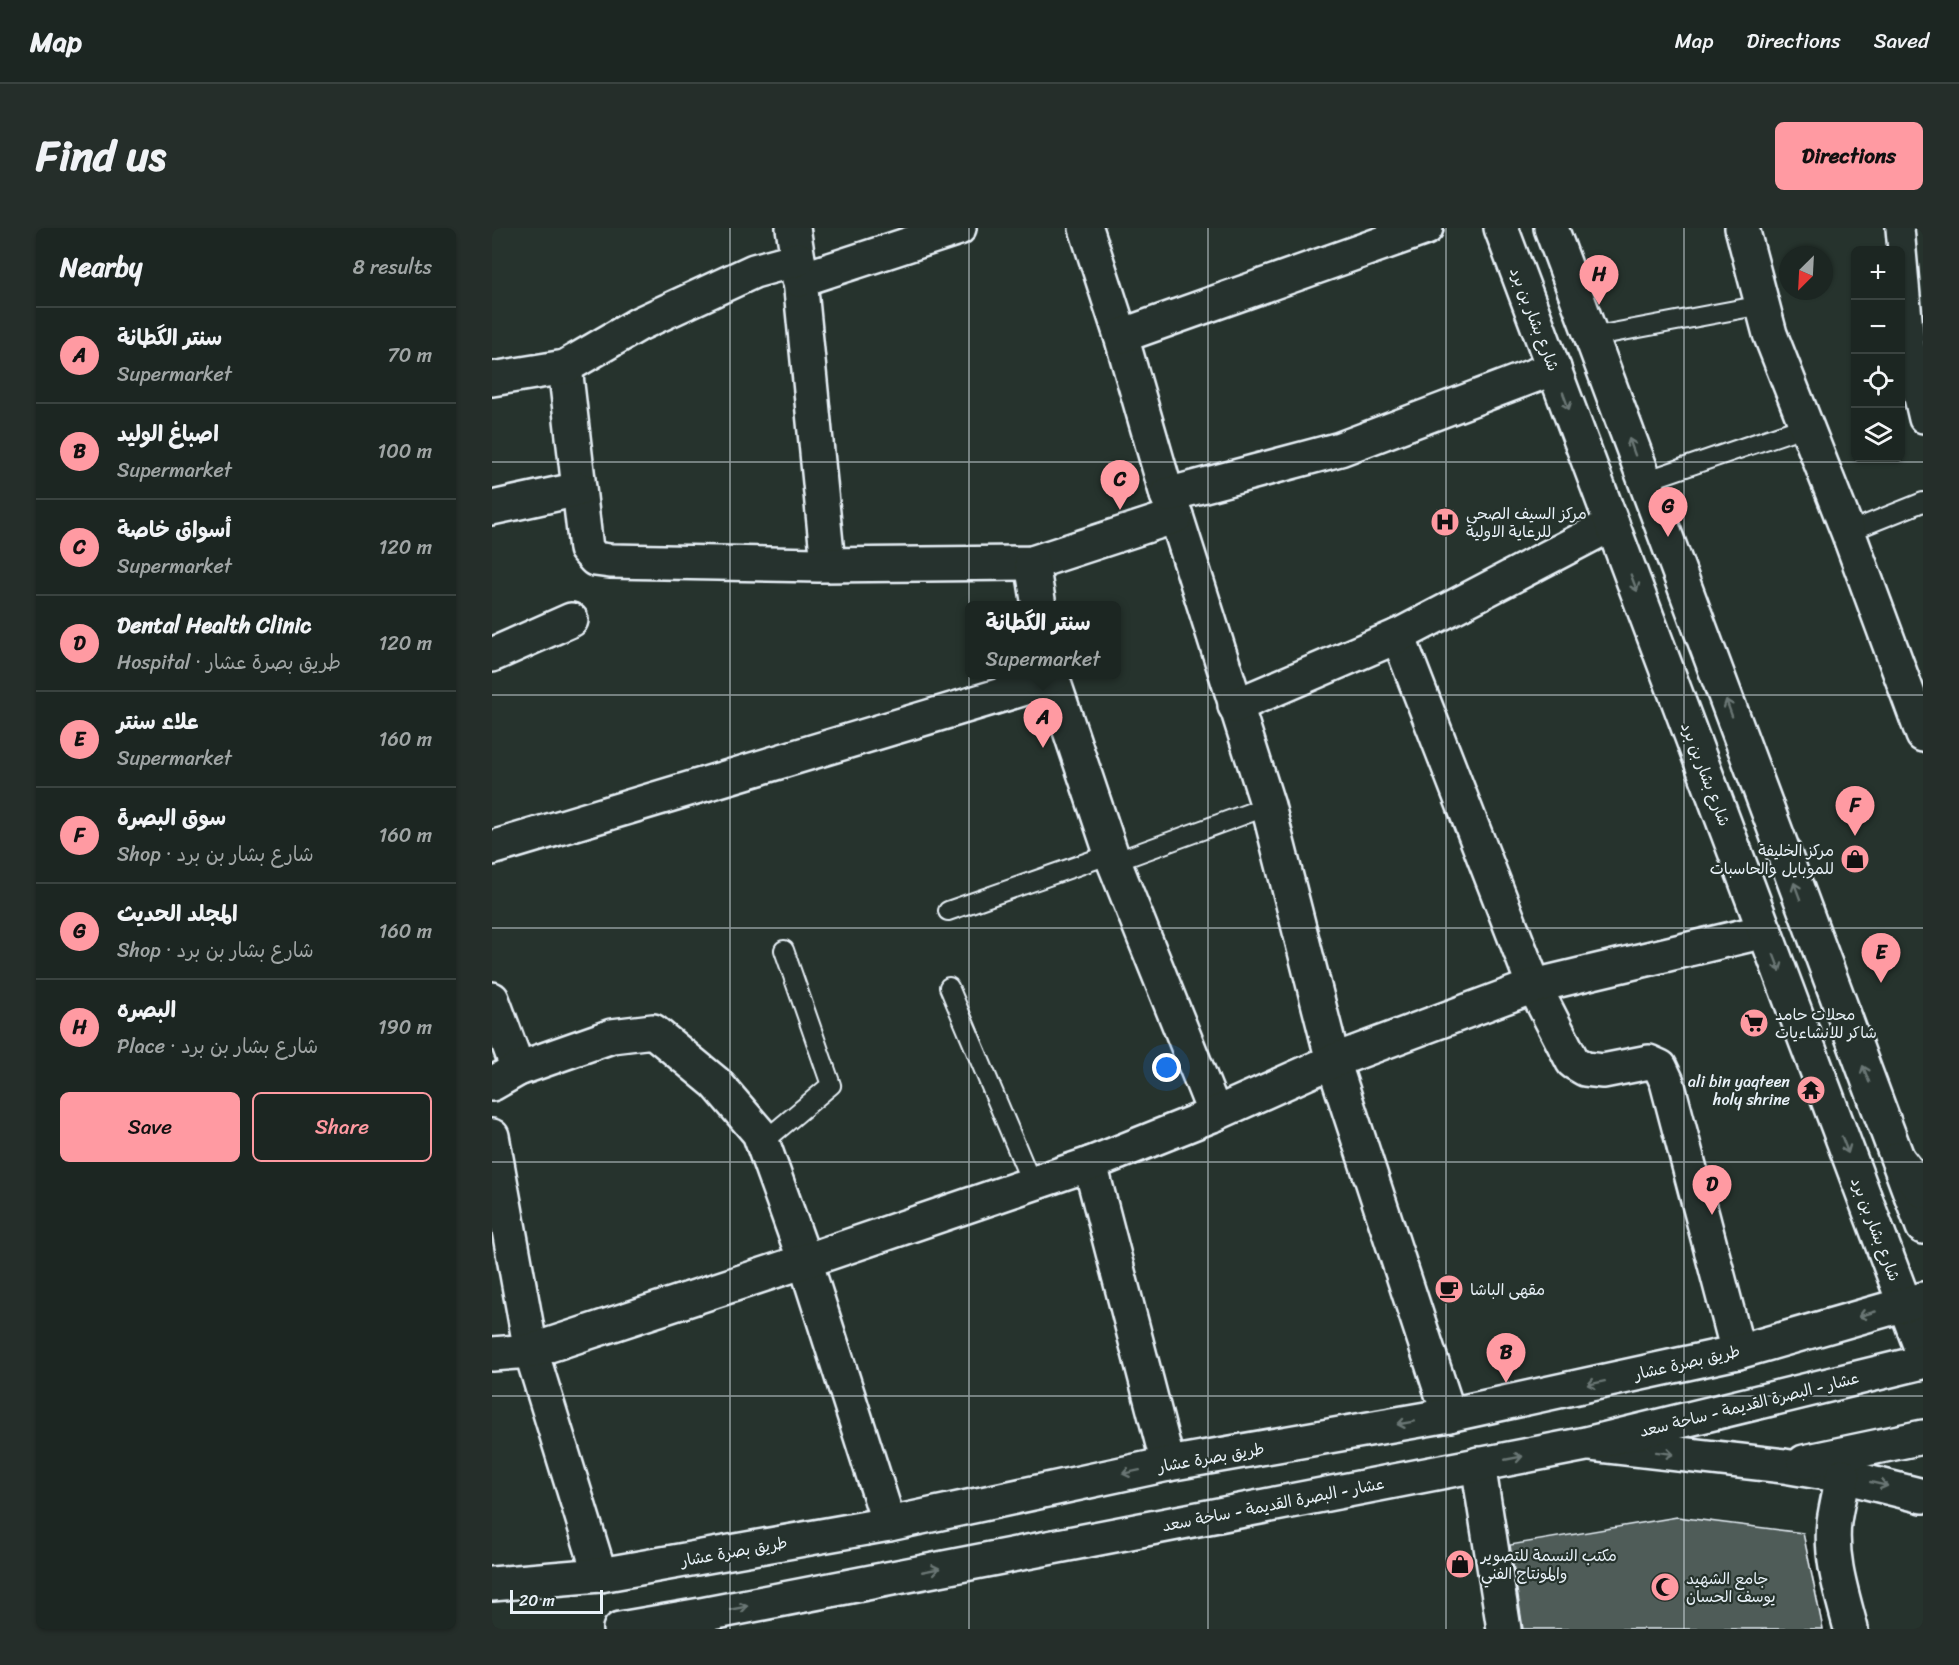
<!DOCTYPE html>
<html lang="en">
<head>
<meta charset="utf-8">
<style>
	:root { --surface:#1c2622; --page:#252e2a; --text:#f1f3f6; --muted:#a0a5a5; --line:#3a4340; --accent:#ff9aa2 }
	body { margin:0; font-family:Sriracha,"Playpen Sans Arabic",sans-serif; background:var(--page); color:var(--text) }
	.controls { position:absolute; right:18px; top:18px; display:grid; overflow:hidden; border-radius:9px; box-shadow:0 2px 4px #0004 }
	.controls button { width:54px; height:54px; display:grid; place-items:center; padding:0; border:0; border-bottom:2px solid var(--line); background:var(--surface); color:var(--text); font:30px sans-serif }
	.compass { position:absolute; left:1287px; top:18px; width:54px; height:54px; border-radius:50%; background:var(--surface); box-shadow:0 2px 4px #0004; rotate:204deg }
	.scale { position:absolute; left:18px; bottom:15px; width:93px; box-sizing:border-box; padding-left:6px; border:3px solid #e8f1f8; border-top:0; font-size:16px; line-height:21px; white-space:nowrap; color:#e8f1f8; -webkit-text-stroke:4px #26332d; paint-order:stroke }
	.you { position:absolute; left:675px; top:840px; width:21px; height:21px; margin:-15px; border:4px solid #fff; border-radius:50%; background:#1a73e8; box-shadow:0 0 0 9px #1a73e833 }
	.badge { display:grid; place-items:center; width:39px; height:39px; border-radius:50%; background:var(--accent); color:#111; font-size:20px; font-weight:700 }
	.pin { position:absolute; translate:-50% -50px; filter:drop-shadow(0 2px 3px #0008) }
	.pin::after { content:''; position:absolute; top:32px; width:21px; height:18px; background:inherit; clip-path:polygon(0 0,100% 0,50% 100%) }
	.popup { position:absolute; left:473px; top:373px; width:156px; height:78px; box-sizing:border-box; display:grid; place-content:center; border-radius:9px; background:var(--surface); filter:drop-shadow(0 2px 4px #0005); font-size:20px; white-space:nowrap; color:var(--muted) }
	.popup b { font-size:22px; color:var(--text) }
	.popup::after { content:''; position:absolute; left:50%; top:100%; margin-left:-12px; border:12px solid transparent; border-top-color:var(--surface) }
	.list { margin:0; padding:0; list-style:none }
	h2 { display:flex; justify-content:space-between; align-items:center; height:78px; margin:0; padding:0 24px; font-size:26px }
	h2 small { font-size:20px; font-weight:400; color:var(--muted) }
	.list li { display:grid; grid-template-columns:39px 1fr auto; gap:18px; align-items:center; box-sizing:border-box; height:96px; padding:0 24px; border-top:2px solid var(--line) }
	.list b { display:block; font-size:22px; white-space:nowrap }
	.list p { margin:0; font-size:20px; white-space:nowrap; color:var(--muted) }
	.list em { font-size:20px; font-style:normal; color:var(--muted) }
	.actions { display:flex; gap:12px; padding:18px 24px }
	.actions a { flex:1; padding:14px 0; border:2px solid var(--accent); border-radius:9px; text-align:center; font-size:21px; color:var(--accent) }
	.actions .main { background:var(--accent); color:#111 }
	.icon { flex:none; width:33px; height:33px; fill:none; stroke:currentColor; stroke-width:2; stroke-linecap:round; stroke-linejoin:round }
	.map { position:relative; flex:none; width:1431px; height:1401px; overflow:hidden; border-radius:9px }
	header { display:flex; align-items:center; gap:36px; box-sizing:border-box; height:84px; padding:0 30px; background:var(--surface); border-bottom:2px solid var(--line) }
	header strong { font-size:28px }
	nav { display:flex; gap:33px; margin-inline-start:auto; font-size:21px }
	.intro { display:flex; align-items:center; justify-content:space-between; box-sizing:border-box; height:144px; padding:0 36px }
	h1 { margin:0; font-size:42px }
	.button { padding:15px 27px; border-radius:9px; background:var(--accent); color:#111; font-size:21px; font-weight:700 }
	main { display:flex; gap:36px; padding:0 36px }
	aside { flex:1; background:var(--surface); border-radius:9px; box-shadow:0 2px 4px #0004 }
	.map>svg:first-child { display:block }
</style>
</head>
<body>
<header>
<strong>Map</strong>
<nav><a>Map</a><a>Directions</a><a>Saved</a></nav>
</header>
<div class="intro"><h1>Find us</h1><a class="button">Directions</a></div>
<main>
<aside>
<h2>Nearby<small>8 results</small></h2>
<ul class="list">
<li><span class="badge">A</span><div><b>سنتر الگطانة</b><p>Supermarket</p></div><em>70 m</em></li>
<li><span class="badge">B</span><div><b>اصباغ الوليد</b><p>Supermarket</p></div><em>100 m</em></li>
<li><span class="badge">C</span><div><b>أسواق خاصة</b><p>Supermarket</p></div><em>120 m</em></li>
<li><span class="badge">D</span><div><b>Dental Health Clinic</b><p>Hospital · طريق بصرة عشار</p></div><em>120 m</em></li>
<li><span class="badge">E</span><div><b>علاء سنتر</b><p>Supermarket</p></div><em>160 m</em></li>
<li><span class="badge">F</span><div><b>سوق البصرة</b><p>Shop · شارع بشار بن برد</p></div><em>160 m</em></li>
<li><span class="badge">G</span><div><b>المجلد الحديث</b><p>Shop · شارع بشار بن برد</p></div><em>160 m</em></li>
<li><span class="badge">H</span><div><b>البصره</b><p>Place · شارع بشار بن برد</p></div><em>190 m</em></li>
</ul>
<div class="actions"><a class="main">Save</a><a>Share</a></div>
</aside>
<div class="map">
<svg width="1431" height="1401" viewBox="0 0 1431 1401">
	<defs>
		<filter id="shadow"><feDropShadow dx="3.5" dy="6" stdDeviation="3" flood-color="#0009"/></filter>
	</defs>
	<rect width="100%" height="100%" fill="#26332d"/>
	<filter id="ink" filterUnits="userSpaceOnUse"><feTurbulence type="fractalNoise" baseFrequency=".0167" numOctaves="2"/><feDisplacementMap in="SourceGraphic" scale="12" xChannelSelector="R" yChannelSelector="G"/><feConvolveMatrix kernelMatrix="1 2 1 2 8 2 1 2 1" color-interpolation-filters="sRGB"/></filter>
	<g filter="url(#ink)">
		<path fill="#505c59" stroke="#e8f1f8" stroke-width="1.5" filter="url(#shadow)" d="M1185 1289 1311 1305 1331 1401H1031L1018 1317Z"/>
		<g fill="none" stroke-linecap="round" stroke-linejoin="round">
			<g stroke="#e8f1f8" stroke-width="22">
				<g id="service">
					<path d="M1099 109 1270 77"/>
					<path d="M1153 253 1314 198"/>
					<path d="M1356 304 1431 274"/>
					<path d="M622 634 776 578"/>
					<path d="M456 683 619 626"/>
					<path d="M457 759 540 956"/>
					<path d="M270 915 339 857 292 722"/>
				</g>
			</g>
			<g stroke="#e8f1f8" stroke-width="32">
				<path id="pedestrian" d="M1408 0 1421 148 1431 191"/>
			</g>
			<g stroke="#e8f1f8" stroke-width="38">
				<g id="minor">
					<path d="M301 0 306 31 336 336"/>
					<path d="M594 0 629 108 675 267 684 288 776 578 841 833 957 1187"/>
					<path d="M1250 0 1278 106 1356 304 1431 507"/>
					<path d="M307 52 467 0"/>
					<path d="M629 108 934 0"/>
					<path d="M73 139 94 321 103 331 118 333 326 337 540 335 684 288"/>
					<path d="M0 151 73 139 147 96 262 43 306 31"/>
					<path d="M675 267 848 221 1062 140"/>
					<path d="M0 280 87 261"/>
					<path d="M540 335 547 378"/>
					<path d="M906 408 1042 758 1081 834 1093 841 1111 843 1157 834 1168 839 1175 854 1246 1124"/>
					<path d="M0 427 79 392"/>
					<path d="M559 446 622 634 723 886"/>
					<path d="M743 478 906 408 1120 296"/>
					<path d="M0 620 560 452"/>
					<path d="M0 771 26 841"/>
					<path d="M0 856 26 841 120 808 161 803 224 855 267 905 313 1033 397 1296"/>
					<path d="M0 908 39 1123 108 1347"/>
					<path d="M598 936 676 1236"/>
					<path d="M0 1126 39 1123 313 1033 598 936 723 886 841 833 1042 758 1273 703"/>
					<path d="M1099 1216 1292 1238 1351 1248 1431 1268"/>
					<path d="M1312 1234 1431 1209"/>
					<path d="M986 1236 1012 1401"/>
					<path d="M1351 1248C1348 1263 1344 1279 1342 1294 1338 1331 1350 1366 1359 1401"/>
				</g>
			</g>
			<g stroke="#e8f1f8" stroke-width="38">
				<g id="secondary">
					<path d="M1009 0 1431 1125"/>
					<path d="M1059 0 1431 999"/>
				</g>
			</g>
			<g stroke="#e8f1f8" stroke-width="38">
				<g id="primary">
					<path d="M1406 931 1431 963"/>
					<path d="M0 1356 108 1347 397 1296 676 1236 957 1187 1246 1124 1431 1071"/>
					<path d="M128 1401 209 1387 1094 1216 1431 1134"/>
				</g>
			</g>
			<use href="#service" stroke="#26332d" stroke-width="18"/>
			<use href="#pedestrian" stroke="#26332d" stroke-width="27"/>
			<use href="#minor" stroke="#26332d" stroke-width="33"/>
			<use href="#secondary" stroke="#26332d" stroke-width="33"/>
			<use href="#primary" stroke="#26332d" stroke-width="33"/>
		</g>
		<defs><path id="oneway-shaft" d="M-6 0H5M1.5-3L5.5 0L1.5 3" fill="none" stroke-width="1.6" stroke-linecap="round" stroke-linejoin="round" transform="scale(1.5)"/></defs>
		<g stroke="#6a7674">
			<use href="#oneway-shaft" transform="translate(1074 173) rotate(70)"/>
			<use href="#oneway-shaft" transform="translate(1140 219) rotate(-110)"/>
			<use href="#oneway-shaft" transform="translate(1142 355) rotate(69)"/>
			<use href="#oneway-shaft" transform="translate(1237 480) rotate(-110)"/>
			<use href="#oneway-shaft" transform="translate(1305 663) rotate(-110)"/>
			<use href="#oneway-shaft" transform="translate(1285 735) rotate(69)"/>
			<use href="#oneway-shaft" transform="translate(1374 846) rotate(-111)"/>
			<use href="#oneway-shaft" transform="translate(1353 917) rotate(69)"/>
			<use href="#oneway-shaft" transform="translate(1375 1086) rotate(164)"/>
			<use href="#oneway-shaft" transform="translate(1104 1155) rotate(168)"/>
			<use href="#oneway-shaft" transform="translate(914 1195) rotate(170)"/>
			<use href="#oneway-shaft" transform="translate(1173 1225) rotate(7)"/>
			<use href="#oneway-shaft" transform="translate(1022 1230) rotate(-11)"/>
			<use href="#oneway-shaft" transform="translate(639 1244) rotate(168)"/>
			<use href="#oneway-shaft" transform="translate(1387 1256) rotate(13)"/>
			<use href="#oneway-shaft" transform="translate(439 1342) rotate(-11)"/>
			<use href="#oneway-shaft" transform="translate(247 1380) rotate(-11)"/>
		</g>
	</g>
	<path fill="none" stroke="#e8f1f8" stroke-width="1.5" stroke-opacity="0.55" d="M238 0V1401M477 0V1401M716 0V1401M954 0V1401M1192 0V1401M0 234H1431M0 467H1431M0 700H1431M0 934H1431M0 1168H1431"/>
	<defs>
		<g id="hospital-disc" transform="scale(1.5)"><circle r="9.5" fill="#ff9aa2" stroke="#26332d"/><path d="M-5-5h3v3.5h4V-5h3V5h-3V1.5h-4V5h-3Z" fill="#111"/></g>
		<g id="shop-disc" transform="scale(1.5)"><circle r="9.5" fill="#ff9aa2" stroke="#26332d"/><path d="M-5-2.5h2.3a2.7 3.5 0 0 1 5.4 0H5L5.5 6h-11ZM-1.5-2.5h3a1.5 2.3 0 0 0-3 0Z" fill="#111"/></g>
		<g id="supermarket-disc" transform="scale(1.5)"><circle r="9.5" fill="#ff9aa2" stroke="#26332d"/><path d="M-6-5.5h2.5l.6 2H6L4.5 2H-2.5L-4.4-4H-6ZM-1.5 3.2a1.3 1.3 0 1 0 .1 0ZM3 3.2a1.3 1.3 0 1 0 .1 0Z" fill="#111"/></g>
		<g id="temple-disc" transform="scale(1.5)"><circle r="9.5" fill="#ff9aa2" stroke="#26332d"/><path d="M0-6L5-2H3V0L6.5 2.5H4V6H1.5V3h-3V6H-4V2.5H-6.5L-3 0V-2H-5Z" fill="#111"/></g>
		<g id="cafe-disc" transform="scale(1.5)"><circle r="9.5" fill="#ff9aa2" stroke="#26332d"/><path d="M-5.5-4.5H6V0H3Q3 3.5 0 3.5H-2.5Q-5.5 3.5-5.5 0ZM3-3.2v2h1.7v-2ZM-6 4.5H4V6H-6Z" fill="#111"/></g>
		<g id="mosque-disc" transform="scale(1.5)"><circle r="9.5" fill="#ff9aa2" stroke="#26332d"/><path d="M3.5-4.9A6 6 0 1 0 3.5 4.9A5 5 0 1 1 3.5-4.9Z" fill="#111"/></g>
	</defs>
	<g fill-rule="evenodd">
		<use href="#hospital-disc" x="953" y="294"/>
		<use href="#shop-disc" x="1363" y="631"/>
		<use href="#supermarket-disc" x="1262" y="795"/>
		<use href="#temple-disc" x="1319" y="862"/>
		<use href="#cafe-disc" x="957" y="1061"/>
		<use href="#shop-disc" x="968" y="1336"/>
		<use href="#mosque-disc" x="1173" y="1359"/>
	</g>
	<g text-anchor="middle" stroke-width="4.5" stroke-linejoin="round" paint-order="stroke">
		<g font-size="16" fill="#e8f1f8" stroke="#26332d">
			<text transform="translate(1043 91) rotate(69)" y="6">شارع بشار بن برد</text>
			<text transform="translate(1214 546) rotate(69)" y="6">شارع بشار بن برد</text>
			<text transform="translate(1384 1001) rotate(69)" y="6">شارع بشار بن برد</text>
			<text transform="translate(1195 1134) rotate(-13)" y="6">طريق بصرة عشار</text>
			<text transform="translate(1257 1176) rotate(-14)" y="6">عشار - البصرة القديمة - ساحة سعد</text>
			<text transform="translate(719 1229) rotate(-10)" y="6">طريق بصرة عشار</text>
			<text transform="translate(781 1276) rotate(-11)" y="6">عشار - البصرة القديمة - ساحة سعد</text>
			<text transform="translate(242 1323) rotate(-10)" y="6">طريق بصرة عشار</text>
		</g>
		<g font-size="16" fill="#e8f1f8" stroke="#26332d" text-anchor="start">
			<text x="974" y="291">مركز السيف الصحي<tspan x="974" dy="18">للرعاية الاولية</tspan></text>
			<text x="1342" y="628" text-anchor="end">مركز الخليفة<tspan x="1342" dy="18">للموبايل والحاسبات</tspan></text>
			<text x="1283" y="792">محلات حامد<tspan x="1283" dy="18">شاكر للانشاءيات</tspan></text>
			<text x="1298" y="859" text-anchor="end">ali bin yaqteen<tspan x="1298" dy="18">holy shrine</tspan></text>
			<text x="978" y="1067">مقهى الباشا</text>
			<text x="989" y="1333">مكتب النسمة للتصوير<tspan x="989" dy="18">والمونتاج الفني</tspan></text>
			<text x="1194" y="1356">جامع الشهيد<tspan x="1194" dy="18">يوسف الحسان</tspan></text>
		</g>
	</g>
</svg>
<div class="controls">
<button>+</button>
<button>−</button>
<button><svg class="icon" aria-label="locate" viewBox="0 0 24 24"><circle cx="12" cy="12" r="6"/><path d="M12 2v4M12 18v4M2 12h4M18 12h4"/></svg></button>
<button><svg class="icon" aria-label="layers" viewBox="0 0 24 24"><path d="M12 4l9 5-9 5-9-5zM3 14l9 5 9-5"/></svg></button>
</div>
<svg class="compass" viewBox="-18 -18 36 36"><path d="M0-13l5 13h-10z" fill="#e53935"/><path d="M0 13l5-13h-10z" fill="#a0a5a5"/></svg>
<div class="scale">20 m</div>
<div class="you"></div>
<div class="pin badge" style="left:551px;top:520px">A</div>
<div class="popup"><b>سنتر الگطانة</b>Supermarket</div>
<div class="pin badge" style="left:1014px;top:1155px">B</div>
<div class="pin badge" style="left:628px;top:282px">C</div>
<div class="pin badge" style="left:1220px;top:987px">D</div>
<div class="pin badge" style="left:1389px;top:755px">E</div>
<div class="pin badge" style="left:1363px;top:608px">F</div>
<div class="pin badge" style="left:1176px;top:309px">G</div>
<div class="pin badge" style="left:1107px;top:77px">H</div>
</div>
</main>
</body>
</html>
